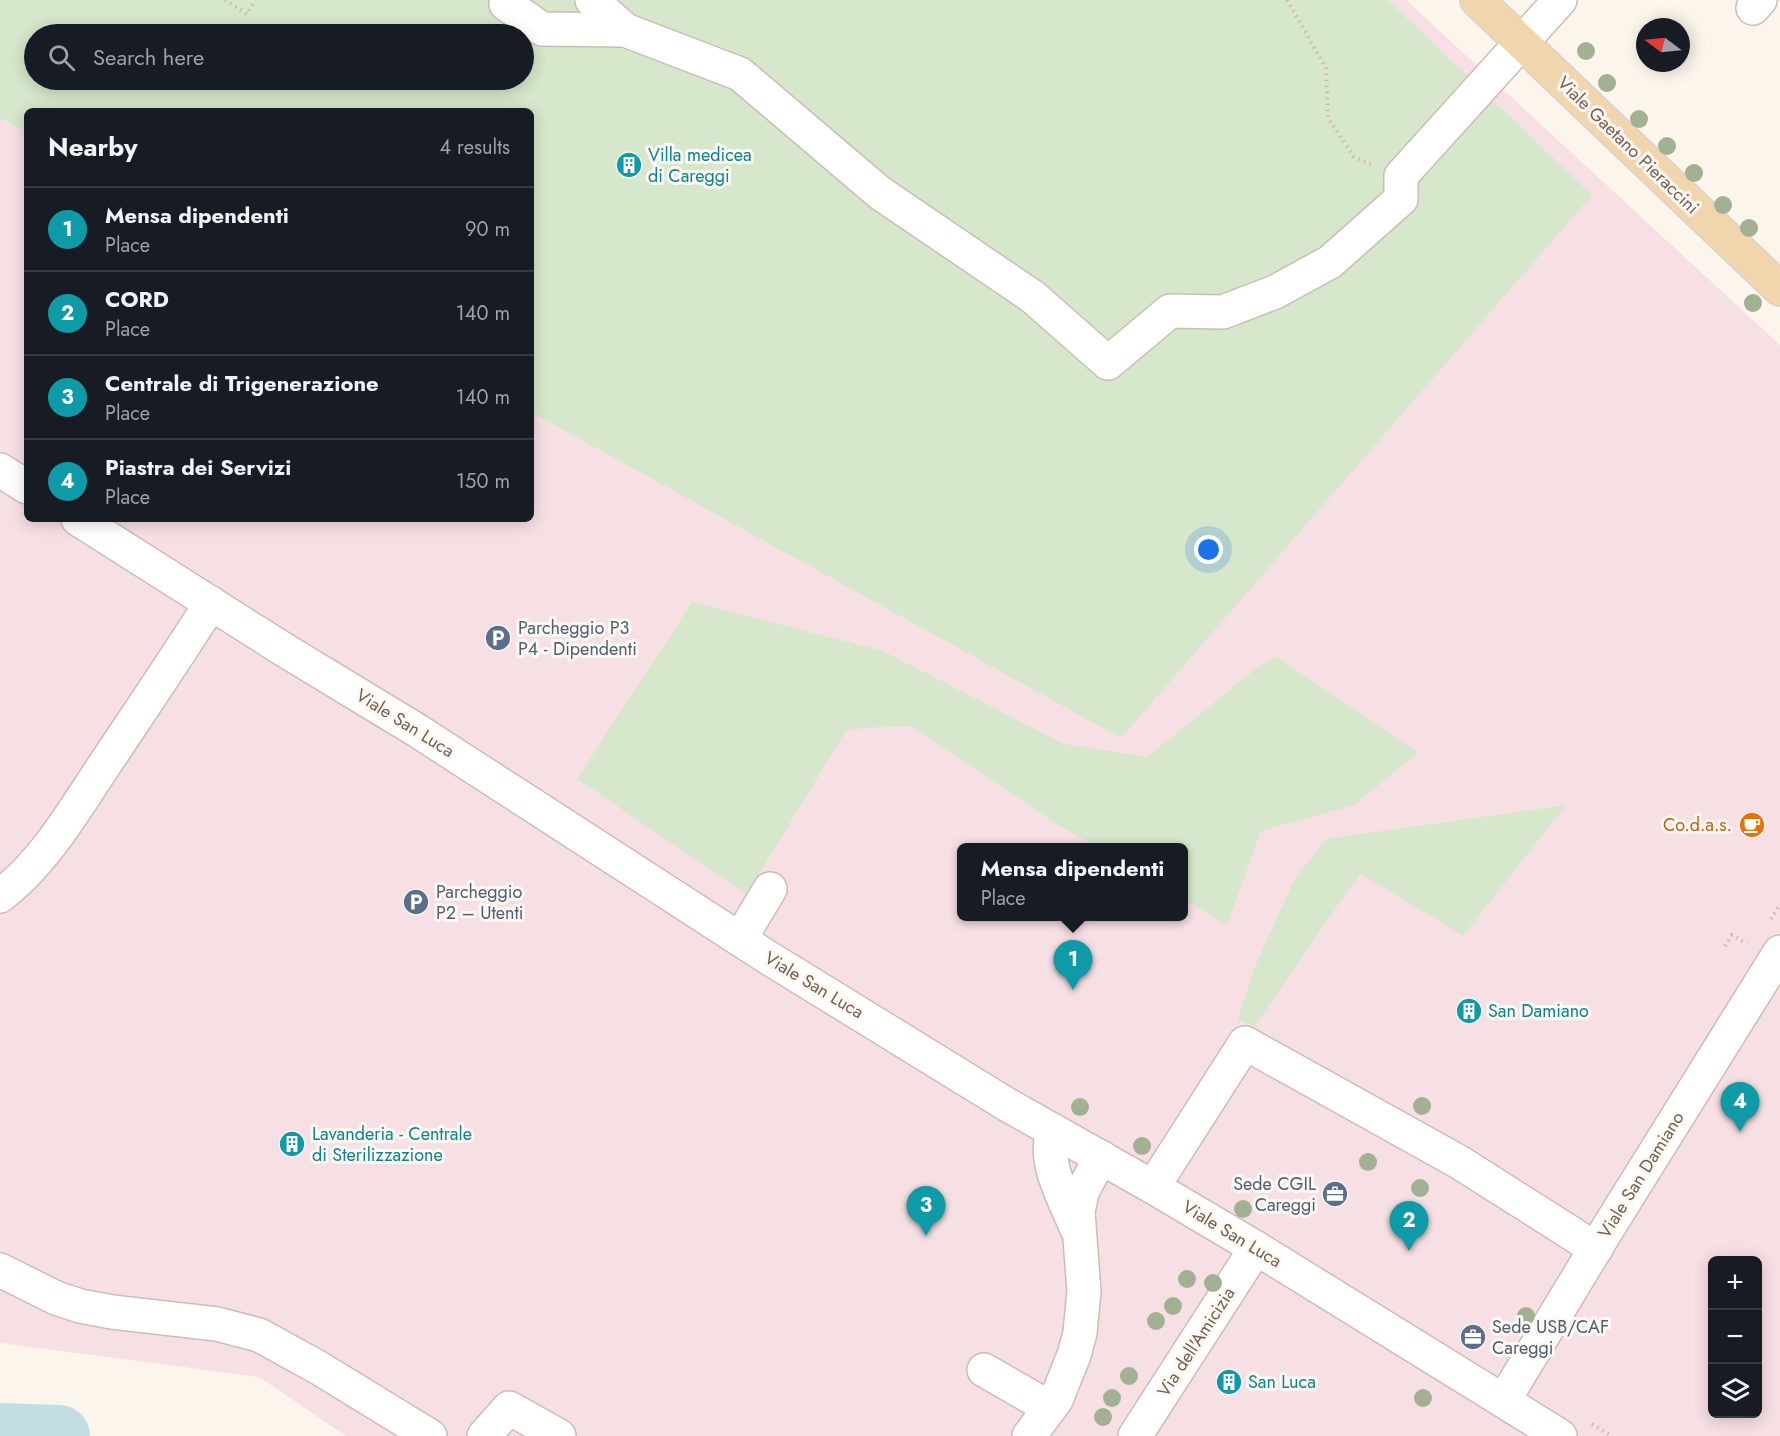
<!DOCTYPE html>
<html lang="en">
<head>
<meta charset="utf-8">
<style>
	:root { --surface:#171b24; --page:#20242c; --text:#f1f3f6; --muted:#9ea1a6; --line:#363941; --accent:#0f766e }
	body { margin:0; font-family:Jost,sans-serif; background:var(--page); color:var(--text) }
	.controls { position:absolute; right:18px; bottom:18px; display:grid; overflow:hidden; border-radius:9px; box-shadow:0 3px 15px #0003 }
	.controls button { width:54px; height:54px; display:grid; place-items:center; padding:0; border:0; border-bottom:2px solid var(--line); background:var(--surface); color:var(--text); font:30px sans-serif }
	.compass { position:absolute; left:1636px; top:18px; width:54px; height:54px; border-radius:50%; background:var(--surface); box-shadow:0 3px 15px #0003; rotate:286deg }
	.you { position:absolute; left:1209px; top:550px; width:21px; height:21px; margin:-15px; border:4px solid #fff; border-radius:50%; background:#1a73e8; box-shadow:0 0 0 9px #1a73e833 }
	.badge { display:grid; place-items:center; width:39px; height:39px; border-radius:50%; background:var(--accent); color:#fff; font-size:20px; font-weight:700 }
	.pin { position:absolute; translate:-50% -50px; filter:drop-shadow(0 2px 3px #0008) }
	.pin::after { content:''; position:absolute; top:32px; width:21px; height:18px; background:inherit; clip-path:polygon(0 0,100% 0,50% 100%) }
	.popup { position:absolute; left:957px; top:843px; width:231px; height:78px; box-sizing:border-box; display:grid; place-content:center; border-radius:9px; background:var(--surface); filter:drop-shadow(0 2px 4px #0005); font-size:20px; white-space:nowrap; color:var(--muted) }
	.popup b { font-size:22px; color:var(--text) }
	.popup::after { content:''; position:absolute; left:50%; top:100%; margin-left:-12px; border:12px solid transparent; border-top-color:var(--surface) }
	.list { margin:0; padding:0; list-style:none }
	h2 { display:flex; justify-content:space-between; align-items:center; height:78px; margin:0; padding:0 24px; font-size:26px }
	h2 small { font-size:20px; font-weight:400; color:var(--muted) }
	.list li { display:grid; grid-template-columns:39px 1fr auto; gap:18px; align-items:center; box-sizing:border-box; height:84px; padding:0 24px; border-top:2px solid var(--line) }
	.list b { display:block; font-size:22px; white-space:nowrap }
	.list p { margin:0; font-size:20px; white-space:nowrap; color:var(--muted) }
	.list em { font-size:20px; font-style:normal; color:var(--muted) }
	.icon { flex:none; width:33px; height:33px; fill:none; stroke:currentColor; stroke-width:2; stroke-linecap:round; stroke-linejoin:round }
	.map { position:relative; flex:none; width:1780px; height:1436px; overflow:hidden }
	.search { position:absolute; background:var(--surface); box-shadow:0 3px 15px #0003; left:24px; top:24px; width:510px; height:66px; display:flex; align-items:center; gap:15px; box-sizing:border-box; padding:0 21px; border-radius:33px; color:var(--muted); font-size:22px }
	.panel { position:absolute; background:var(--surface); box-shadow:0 3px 15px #0003; left:24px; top:108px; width:510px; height:414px; border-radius:9px }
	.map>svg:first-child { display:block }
</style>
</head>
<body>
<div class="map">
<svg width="1780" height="1436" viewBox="0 0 1780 1436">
	<rect width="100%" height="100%" fill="#fbf5ec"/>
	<path fill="#f7e0e4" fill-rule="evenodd" d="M0 0H1406L1780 345V1436H346L259 1377 0 1343ZM34 34H524V80H34ZM27 111H531V519H27ZM962 848H1184V916H962ZM1712 1260H1758V1414H1712Z"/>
	<g fill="#d7e7cb" fill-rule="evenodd">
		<path d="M0 0H1388L1592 195 1121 738 531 412V111H27V132L0 118ZM34 34H524V80H34Z"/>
		<path d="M692 602 883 651 1064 744 1147 757 1253 671 1276 656 1418 753 1354 805 1261 831 1227 925 1184 899V848L1096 847 1053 822 911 726 847 729 747 894 577 779Z"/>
		<path d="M1566 805 1463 936 1360 873 1254 1027 1238 1019 1254 969 1294 880 1326 839Z"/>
	</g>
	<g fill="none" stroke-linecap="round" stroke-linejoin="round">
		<path stroke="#c2dee2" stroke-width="62" d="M0 1434 59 1436"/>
		<g stroke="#ccbdb3" stroke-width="36">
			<g id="minor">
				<path d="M508 0 506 4 542 29 625 30"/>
				<path d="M592 0 625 30 740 74 880 193 1033 297 1108 363 1170 311 1223 312 1275 292 1330 262 1401 199V176L1560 0"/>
				<path d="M1753 8 1760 0"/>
				<path d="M0 470 27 487"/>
				<path d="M78 519 278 646 418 731 764 955 1006 1104 1153 1187 1256 1248 1560 1436"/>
				<path d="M0 896C45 862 74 810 105 764 141 710 177 657 211 603"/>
				<path d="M740 939 770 889"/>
				<path d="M1054 1131C1041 1159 1065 1200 1076 1227"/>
				<path d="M1153 1187 1245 1043 1459 1162 1596 1249"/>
				<path d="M0 1270 56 1298 80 1306 112 1312 217 1324 259 1335 319 1368 430 1436"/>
				<path d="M984 1370 1050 1408"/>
				<path d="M1504 1400 1608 1228 1780 952"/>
				<path d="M484 1436 509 1408 559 1436"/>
				<path d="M1029 1436 1056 1400 1074 1355 1080 1333 1084 1291 1078 1212 1082 1192 1101 1157"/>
				<path d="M1135 1436 1256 1248"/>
			</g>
		</g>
		<g stroke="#d8d2ce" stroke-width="36">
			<path id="major" d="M1477 0 1780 289"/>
		</g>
		<g stroke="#d2b8a9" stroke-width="4" stroke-dasharray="1.5 4.5" stroke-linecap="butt">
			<path d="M225 0 247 14 255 0"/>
			<path d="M1287 0 1326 68 1328 118 1354 157 1371 164"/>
			<path d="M1771 919 1780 904"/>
			<path d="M1725 946 1732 935 1747 944"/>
			<path d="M1592 1424 1612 1436"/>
		</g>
		<use href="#minor" stroke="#fff" stroke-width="33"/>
		<use href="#major" stroke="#f1d6ad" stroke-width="33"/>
	</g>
	<g fill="#a2b093">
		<circle cx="1586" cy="51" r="9"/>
		<circle cx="1607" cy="83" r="9"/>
		<circle cx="1639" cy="119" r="9"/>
		<circle cx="1667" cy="146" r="9"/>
		<circle cx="1694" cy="173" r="9"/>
		<circle cx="1723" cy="205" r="9"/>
		<circle cx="1749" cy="228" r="9"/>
		<circle cx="1753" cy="303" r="9"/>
		<circle cx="1422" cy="1106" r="9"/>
		<circle cx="1080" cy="1107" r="9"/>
		<circle cx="1142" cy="1146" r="9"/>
		<circle cx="1368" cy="1162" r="9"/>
		<circle cx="1420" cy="1188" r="9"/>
		<circle cx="1243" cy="1209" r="9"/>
		<circle cx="1187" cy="1279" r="9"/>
		<circle cx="1213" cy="1283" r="9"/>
		<circle cx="1173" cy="1306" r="9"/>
		<circle cx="1526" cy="1316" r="9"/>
		<circle cx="1156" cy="1321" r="9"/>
		<circle cx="1129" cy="1376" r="9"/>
		<circle cx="1112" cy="1398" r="9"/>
		<circle cx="1423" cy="1398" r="9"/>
		<circle cx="1103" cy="1417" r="9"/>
	</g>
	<defs>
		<g id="building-disc" transform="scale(1.35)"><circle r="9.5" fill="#0f9aa8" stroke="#fdf9f2"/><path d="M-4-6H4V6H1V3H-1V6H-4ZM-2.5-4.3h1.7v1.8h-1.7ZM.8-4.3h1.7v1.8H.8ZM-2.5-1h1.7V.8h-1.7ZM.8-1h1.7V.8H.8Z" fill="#fff"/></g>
		<g id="parking-disc" transform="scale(1.35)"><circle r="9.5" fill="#5c6f8a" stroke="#fdf9f2"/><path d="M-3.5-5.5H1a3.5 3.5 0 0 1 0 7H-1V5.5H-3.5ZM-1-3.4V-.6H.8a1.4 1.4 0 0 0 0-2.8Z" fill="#fff"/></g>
		<g id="cafe-disc" transform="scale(1.35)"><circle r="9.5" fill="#e8710a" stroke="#fdf9f2"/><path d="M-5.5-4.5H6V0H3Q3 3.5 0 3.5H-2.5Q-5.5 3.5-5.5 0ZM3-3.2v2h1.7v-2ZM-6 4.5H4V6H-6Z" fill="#fff"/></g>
		<g id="office-disc" transform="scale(1.35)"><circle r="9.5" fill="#5c6f8a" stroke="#fdf9f2"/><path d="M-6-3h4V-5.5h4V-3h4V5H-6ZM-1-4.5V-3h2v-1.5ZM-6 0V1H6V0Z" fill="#fff"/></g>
	</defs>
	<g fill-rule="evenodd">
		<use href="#building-disc" x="629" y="165"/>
		<use href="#parking-disc" x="498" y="638"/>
		<use href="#cafe-disc" x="1752" y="825"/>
		<use href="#parking-disc" x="416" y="902"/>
		<use href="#building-disc" x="1469" y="1011"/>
		<use href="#building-disc" x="292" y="1144"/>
		<use href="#office-disc" x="1335" y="1194"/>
		<use href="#office-disc" x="1473" y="1337"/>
		<use href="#building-disc" x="1229" y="1382"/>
	</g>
	<g text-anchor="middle" stroke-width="6" stroke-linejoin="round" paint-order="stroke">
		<g font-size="18" fill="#735d51" stroke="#fdf9f2">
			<text transform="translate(1628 145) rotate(44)" y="6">Viale Gaetano Pieraccini</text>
			<text transform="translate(405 723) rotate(32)" y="6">Viale San Luca</text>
			<text transform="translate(814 985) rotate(31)" y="6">Viale San Luca</text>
			<text transform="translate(1641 1175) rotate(-58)" y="6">Viale San Damiano</text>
			<text transform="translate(1232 1234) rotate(31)" y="6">Viale San Luca</text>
			<text transform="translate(1196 1342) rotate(-57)" y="6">Via dell'Amicizia</text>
		</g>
		<g font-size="18" fill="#0d838f" stroke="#fdf9f2" text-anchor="start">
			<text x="648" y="161">Villa medicea<tspan x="648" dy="21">di Careggi</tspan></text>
			<text x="1488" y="1017">San Damiano</text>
			<text x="312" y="1140">Lavanderia - Centrale<tspan x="312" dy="21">di Sterilizzazione</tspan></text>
			<text x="1248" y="1388">San Luca</text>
		</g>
		<g font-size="18" fill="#4e5e75" stroke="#fdf9f2" text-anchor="start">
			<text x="518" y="634">Parcheggio P3<tspan x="518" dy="21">P4 - Dipendenti</tspan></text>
			<text x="436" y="898">Parcheggio<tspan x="436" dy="21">P2 – Utenti</tspan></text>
			<text x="1316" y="1190" text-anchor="end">Sede CGIL<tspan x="1316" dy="21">Careggi</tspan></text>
			<text x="1492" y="1333">Sede USB/CAF<tspan x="1492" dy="21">Careggi</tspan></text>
		</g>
		<g font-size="18" fill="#c56008" stroke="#fdf9f2" text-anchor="end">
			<text x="1732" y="831">Co.d.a.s.</text>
		</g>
	</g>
</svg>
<div class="controls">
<button>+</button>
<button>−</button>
<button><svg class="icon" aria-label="layers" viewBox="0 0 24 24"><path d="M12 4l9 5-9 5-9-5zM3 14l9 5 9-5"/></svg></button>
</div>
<svg class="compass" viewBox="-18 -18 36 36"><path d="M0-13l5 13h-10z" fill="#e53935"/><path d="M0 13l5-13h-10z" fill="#9ea1a6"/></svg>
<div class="you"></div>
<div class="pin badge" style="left:1073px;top:990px;background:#0f9aa8">1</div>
<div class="popup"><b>Mensa dipendenti</b>Place</div>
<div class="pin badge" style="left:1409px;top:1251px;background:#0f9aa8">2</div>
<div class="pin badge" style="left:926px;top:1236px;background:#0f9aa8">3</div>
<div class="pin badge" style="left:1740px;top:1132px;background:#0f9aa8">4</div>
<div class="search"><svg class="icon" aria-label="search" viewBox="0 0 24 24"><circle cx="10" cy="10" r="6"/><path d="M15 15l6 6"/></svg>Search here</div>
<section class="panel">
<h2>Nearby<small>4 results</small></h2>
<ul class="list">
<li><span class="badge" style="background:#0f9aa8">1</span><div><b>Mensa dipendenti</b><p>Place</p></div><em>90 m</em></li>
<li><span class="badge" style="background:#0f9aa8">2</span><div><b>CORD</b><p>Place</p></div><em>140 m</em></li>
<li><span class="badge" style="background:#0f9aa8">3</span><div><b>Centrale di Trigenerazione</b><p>Place</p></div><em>140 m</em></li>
<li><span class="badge" style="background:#0f9aa8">4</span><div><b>Piastra dei Servizi</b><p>Place</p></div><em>150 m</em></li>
</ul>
</section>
</div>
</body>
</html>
